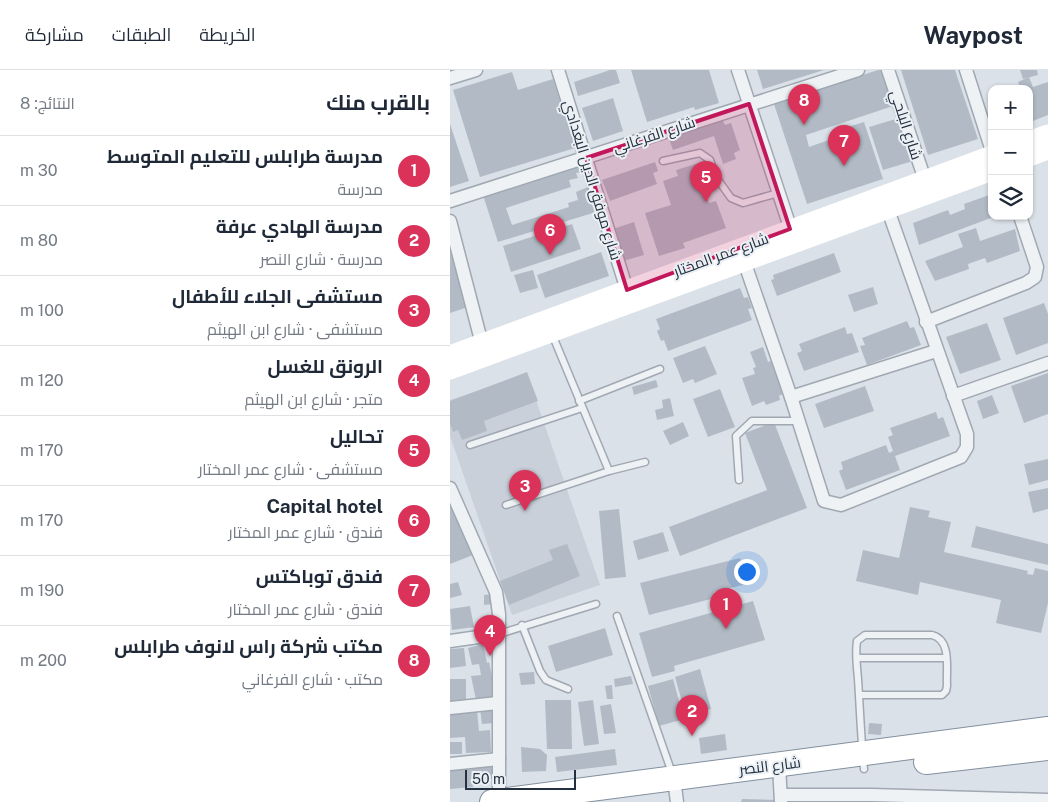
<!DOCTYPE html>
<html lang="ar">
<head>
<meta charset="utf-8">
<style>
	:root { --surface:#fff; --page:#f2f2f3; --text:#1f2937; --muted:#747a83; --line:#e0e1e3; --accent:#db325a }
	body { margin:0; font-family:"Public Sans",Cairo,sans-serif; background:var(--page); color:var(--text); direction:rtl }
	.controls { position:absolute; right:15px; top:15px; display:grid; overflow:hidden; border-radius:10px; box-shadow:0 1px 4px #0004 }
	.controls button { width:45px; height:45px; display:grid; place-items:center; padding:0; border:0; border-bottom:1px solid var(--line); background:var(--surface); color:var(--text); font:25px sans-serif }
	.scale { position:absolute; left:15px; bottom:12px; width:111px; box-sizing:border-box; padding-left:5px; border:2px solid #24303f; border-top:0; font-size:14px; line-height:18px; white-space:nowrap; color:#24303f; -webkit-text-stroke:4px #ebf0f5; paint-order:stroke }
	.you { position:absolute; left:296px; top:501px; width:18px; height:18px; margin:-12px; border:4px solid #fff; border-radius:50%; background:#1a73e8; box-shadow:0 0 0 8px #1a73e833 }
	.badge { display:grid; place-items:center; width:32px; height:32px; border-radius:50%; background:var(--accent); color:#fff; font-size:16px; font-weight:700 }
	.pin { position:absolute; translate:-50% -41px; filter:drop-shadow(0 1px 2px #0008) }
	.pin::after { content:''; position:absolute; top:26px; width:18px; height:15px; background:inherit; clip-path:polygon(0 0,100% 0,50% 100%) }
	.list { margin:0; padding:0; list-style:none }
	h2 { display:flex; justify-content:space-between; align-items:center; height:65px; margin:0; padding:0 20px; font-size:21px }
	h2 small { font-size:16px; font-weight:400; color:var(--muted) }
	.list li { display:grid; grid-template-columns:32px 1fr auto; gap:15px; align-items:center; box-sizing:border-box; height:70px; padding:0 20px; border-top:1px solid var(--line) }
	.list b { display:block; font-size:19px; white-space:nowrap }
	.list p { margin:0; font-size:16px; white-space:nowrap; color:var(--muted) }
	.list em { font-size:16px; font-style:normal; color:var(--muted) }
	.icon { flex:none; width:28px; height:28px; fill:none; stroke:currentColor; stroke-width:2; stroke-linecap:round; stroke-linejoin:round }
	.map { position:relative; flex:none; width:598px; height:732px; overflow:hidden; direction:ltr }
	header { display:flex; align-items:center; gap:30px; box-sizing:border-box; height:70px; padding:0 25px; background:var(--surface); border-bottom:1px solid var(--line) }
	header strong { font-size:24px }
	nav { display:flex; gap:28px; margin-inline-start:auto; font-size:18px }
	main { display:flex }
	aside { flex:1; background:var(--surface) }
	.map>svg:first-child { display:block }
</style>
</head>
<body>
<header>
<strong>Waypost</strong>
<nav><a>الخريطة</a><a>الطبقات</a><a>مشاركة</a></nav>
</header>
<main>
<div class="map">
<svg width="598" height="732" viewBox="0 0 598 732">
	<rect width="100%" height="100%" fill="#dbe1e8"/>
	<path fill="#c9d0da" d="M77 304 150 515 62 545 0 366V330Z"/>
	<g fill="#b2bbc5">
		<path d="M160 0H166L170 13 128 26 124 12Z"/>
		<path d="M181 0H259L269 33 245 40 244 37 197 52Z"/>
		<path d="M307 0H374L313 19Z"/>
		<path d="M428 0H434L446 35 356 65 359 77 393 65 391 59 414 52 433 109 357 134 324 34Z"/>
		<path d="M451 0H505L528 69 478 85Z"/>
		<path d="M570 0H587L588 5 573 9Z"/>
		<path d="M62 2 68 20 103 9 125 78 30 107 3 20Z"/>
		<path d="M579 7 583 17 598 12V45L583 51 579 41V19H571L568 12Z"/>
		<path d="M163 28 173 61 143 71 132 38Z"/>
		<path d="M449 48 463 91 433 100 419 57Z"/>
		<path d="M272 49 275 55 281 53 290 80 284 83 286 89 273 94 264 66 223 80 218 66Z"/>
		<path d="M0 54 19 111 0 117Z"/>
		<path d="M205 92 208 101 203 103 207 114 160 131 152 110Z"/>
		<path d="M130 93 133 102 126 103 128 108 119 110 121 117 56 138 62 155 119 137 118 133 128 130 126 122 138 117 146 142 48 172 33 125Z"/>
		<path d="M246 94 259 133 266 131 276 158 233 173 235 178 209 186 195 143 221 135 213 111 228 106 226 100Z"/>
		<path d="M542 124V146H546L469 175 463 153 498 140 500 145 515 139 514 134Z"/>
		<path d="M184 152 194 185 170 192 160 160Z"/>
		<path d="M122 154 131 179 61 202 53 176Z"/>
		<path d="M526 158 530 171 565 159 570 181 537 193 535 188 518 194 519 199 485 211 475 191 513 177 508 164Z"/>
		<path d="M0 173 21 236 0 243Z"/>
		<path d="M151 182 159 206 95 228 87 205Z"/>
		<path d="M384 183 391 202 327 226 321 210 324 209 323 205Z"/>
		<path d="M83 200 88 218 70 223 64 205Z"/>
		<path d="M423 217 428 234 404 242 398 225Z"/>
		<path d="M290 218 294 228 298 227 302 238 298 239 302 250 218 281 214 270 211 271 207 261 210 259 206 249Z"/>
		<path d="M594 233 598 244V273L566 285 553 248Z"/>
		<path d="M457 251 460 258 464 257 471 275 417 295 410 276 415 275 412 268Z"/>
		<path d="M537 253 551 290 510 304 496 267Z"/>
		<path d="M395 257 397 264 402 263 409 282 354 301 347 283 352 281 349 274Z"/>
		<path d="M255 276 267 304 245 313 243 309 233 313 223 288Z"/>
		<path d="M313 277 318 292 321 291 333 324 329 326 330 330 316 335 314 331 302 336 292 308 305 304 303 298 306 297 300 282Z"/>
		<path d="M77 302 88 331 34 351 37 361 12 370 8 360 3 362 0 354V331Z"/>
		<path d="M598 303V344L574 353 561 316Z"/>
		<path d="M206 310 208 317 184 325 182 317Z"/>
		<path d="M415 316 424 341 374 358 365 334Z"/>
		<path d="M270 319 285 357 258 367 243 329Z"/>
		<path d="M542 325 549 343 533 349 527 331Z"/>
		<path d="M220 328 224 346 207 350 205 340 213 338 212 330Z"/>
		<path d="M486 342 488 349 493 347 500 366 445 386 450 400 396 420 389 401 393 399 391 392 436 375 439 383 443 381 438 367 443 365 440 358Z"/>
		<path d="M233 352 239 366 220 375 213 361Z"/>
		<path d="M324 352 357 438 230 486 219 457 317 420 295 363Z"/>
		<path d="M598 389V410L579 415 574 394Z"/>
		<path d="M598 418V439L583 443 578 422Z"/>
		<path d="M0 428 23 485 0 494Z"/>
		<path d="M460 437 480 441 478 447 501 452 494 482 578 501 577 504 583 505 585 498 598 501V533L591 563 546 553 551 530 470 512 468 525 406 511 413 480 449 488Z"/>
		<path d="M169 439 176 507 155 509 149 441Z"/>
		<path d="M526 456 598 474V495L521 477Z"/>
		<path d="M213 462 219 481 188 490 183 471Z"/>
		<path d="M117 474 130 506 59 535 50 511 103 490 99 480Z"/>
		<path d="M290 488 297 514 264 522 265 528 199 545 190 513Z"/>
		<path d="M8 512 12 525 0 528V514Z"/>
		<path d="M44 524V534L34 535V525Z"/>
		<path d="M303 531 315 570 224 596 225 601 202 607 189 563Z"/>
		<path d="M20 536 24 557 2 560 0 539Z"/>
		<path d="M155 558 163 585 106 602 98 576Z"/>
		<path d="M33 574 37 593 39 592 46 626 26 630 21 606 31 605 29 594 22 595 18 578Z"/>
		<path d="M14 578 16 596 0 598V579Z"/>
		<path d="M250 599 261 639 236 646 225 607Z"/>
		<path d="M84 602 85 614 71 615 69 603Z"/>
		<path d="M181 606 183 614 165 617 164 609Z"/>
		<rect x="0" y="609" width="16" height="22"/>
		<path d="M223 609 234 649 209 656 198 616Z"/>
		<path d="M162 615 163 629H157L155 616Z"/>
		<path d="M95 630H121L122 679H97Z"/>
		<path d="M143 630 149 674 134 676 128 632Z"/>
		<path d="M161 634 166 663 154 664 150 636Z"/>
		<path d="M42 636 44 653 32 654 30 638Z"/>
		<path d="M27 640 29 661 40 660 41 682 16 683 15 667 0 668V641Z"/>
		<path d="M419 653 432 654 431 665 418 664Z"/>
		<path d="M275 664 277 680 251 684 249 668Z"/>
		<rect x="0" y="672" width="12" height="12"/>
		<path d="M71 677 90 679 97 685 96 701 72 702Z"/>
		<path d="M165 679 167 695 107 702 105 687Z"/>
		<path d="M41 690 43 709 22 711 23 717 0 719V695Z"/>
		<path d="M292 729 328 730V732H291Z"/>
	</g>
	<g fill="none" stroke-linecap="round" stroke-linejoin="round">
		<g stroke="#a0a8b2" stroke-width="9">
			<g id="lane">
				<path d="M213 91 250 83 260 90 266 107 281 128 293 133 328 123"/>
				<path d="M129 331 210 299"/>
				<path d="M20 375 132 338"/>
				<path d="M159 401 195 392"/>
				<path d="M289 410 286 366 302 351H349"/>
				<path d="M56 435 159 401 102 264"/>
				<path d="M167 546 222 703"/>
				<path d="M72 555 90 601 96 610 118 619"/>
				<path d="M49 564 146 534"/>
				<path d="M407 588H496"/>
				<path d="M409 625H492L496 621 497 616C496 599 502 570 482 565H415L407 571C405 583 407 597 408 609 410 639 411 669 414 699"/>
			</g>
		</g>
		<g stroke="#a0a8b2" stroke-width="15">
			<g id="street">
				<path d="M108 0 177 220"/>
				<path d="M288 0 343 166"/>
				<path d="M438 0 475 110"/>
				<path d="M516 0 542 81"/>
				<path d="M0 8 26 0"/>
				<path d="M0 131 408 0"/>
				<path d="M0 151 32 274"/>
				<path d="M294 191 341 327 374 431 391 435 511 387 517 377V364L438 140"/>
				<path d="M476 252 576 213 585 207 587 197 570 146"/>
				<path d="M503 326 598 293"/>
				<path d="M341 327 486 281"/>
				<path d="M0 418 46 522 49 544V732"/>
				<path d="M0 571 49 564"/>
				<path d="M0 638 48 633"/>
				<path d="M0 694 49 689"/>
				<path d="M329 695 331 732"/>
				<path d="M224 709 227 732"/>
				<path d="M331 725H422L598 730"/>
			</g>
		</g>
		<g stroke="#81909f" stroke-width="26">
			<g id="highway">
				<path d="M476 692 598 678"/>
				<path d="M42 732 598 659"/>
			</g>
		</g>
		<use href="#lane" stroke="#eef2f5" stroke-width="6"/>
		<use href="#street" stroke="#eef2f5" stroke-width="12"/>
		<g stroke="#fff" stroke-width="19">
			<path d="M579 71 598 64"/>
			<path d="M579 87 598 80"/>
			<path d="M0 285 542 85"/>
			<path d="M0 300 542 101"/>
		</g>
		<use href="#highway" stroke="#fff" stroke-width="24"/>
	</g>
	<path fill="#c2185b" fill-opacity="0.2" stroke="#c2185b" stroke-width="4" stroke-linejoin="round" d="M299 34 340 159 177 220 136 88Z"/>
	<g text-anchor="middle" stroke-width="4" stroke-linejoin="round" paint-order="stroke">
		<g font-size="15" fill="#24303f" stroke="#ebf0f5">
			<text transform="translate(456 55) rotate(72)" y="5">شارع البلحي</text>
			<text transform="translate(204 65) rotate(-18)" y="5">شارع الفرغاني</text>
			<text transform="translate(142 110) rotate(73)" y="5">شارع موفق الدين البغدادي</text>
			<text transform="translate(271 185) rotate(-20)" y="5">شارع عمر المختار</text>
			<text transform="translate(320 696) rotate(-7)" y="5">شارع النصر</text>
		</g>
	</g>
</svg>
<div class="controls">
<button>+</button>
<button>−</button>
<button><svg class="icon" aria-label="layers" viewBox="0 0 24 24"><path d="M12 4l9 5-9 5-9-5zM3 14l9 5 9-5"/></svg></button>
</div>
<div class="scale">50 m</div>
<div class="you"></div>
<div class="pin badge" style="left:276px;top:559px">1</div>
<div class="pin badge" style="left:242px;top:666px">2</div>
<div class="pin badge" style="left:75px;top:441px">3</div>
<div class="pin badge" style="left:40px;top:586px">4</div>
<div class="pin badge" style="left:256px;top:132px">5</div>
<div class="pin badge" style="left:100px;top:185px">6</div>
<div class="pin badge" style="left:394px;top:96px">7</div>
<div class="pin badge" style="left:354px;top:55px">8</div>
</div>
<aside>
<h2>بالقرب منك<small>النتائج: 8</small></h2>
<ul class="list">
<li><span class="badge">1</span><div><b>مدرسة طرابلس للتعليم المتوسط</b><p>مدرسة</p></div><em>30 m</em></li>
<li><span class="badge">2</span><div><b>مدرسة الهادي عرفة</b><p>مدرسة · شارع النصر</p></div><em>80 m</em></li>
<li><span class="badge">3</span><div><b>مستشفى الجلاء للأطفال</b><p>مستشفى · شارع ابن الهيثم</p></div><em>100 m</em></li>
<li><span class="badge">4</span><div><b>الرونق للغسل</b><p>متجر · شارع ابن الهيثم</p></div><em>120 m</em></li>
<li><span class="badge">5</span><div><b>تحاليل</b><p>مستشفى · شارع عمر المختار</p></div><em>170 m</em></li>
<li><span class="badge">6</span><div><b>Capital hotel</b><p>فندق · شارع عمر المختار</p></div><em>170 m</em></li>
<li><span class="badge">7</span><div><b>فندق توباكتس</b><p>فندق · شارع عمر المختار</p></div><em>190 m</em></li>
<li><span class="badge">8</span><div><b>مكتب شركة راس لانوف طرابلس</b><p>مكتب · شارع الفرغاني</p></div><em>200 m</em></li>
</ul>
</aside>
</main>
</body>
</html>
